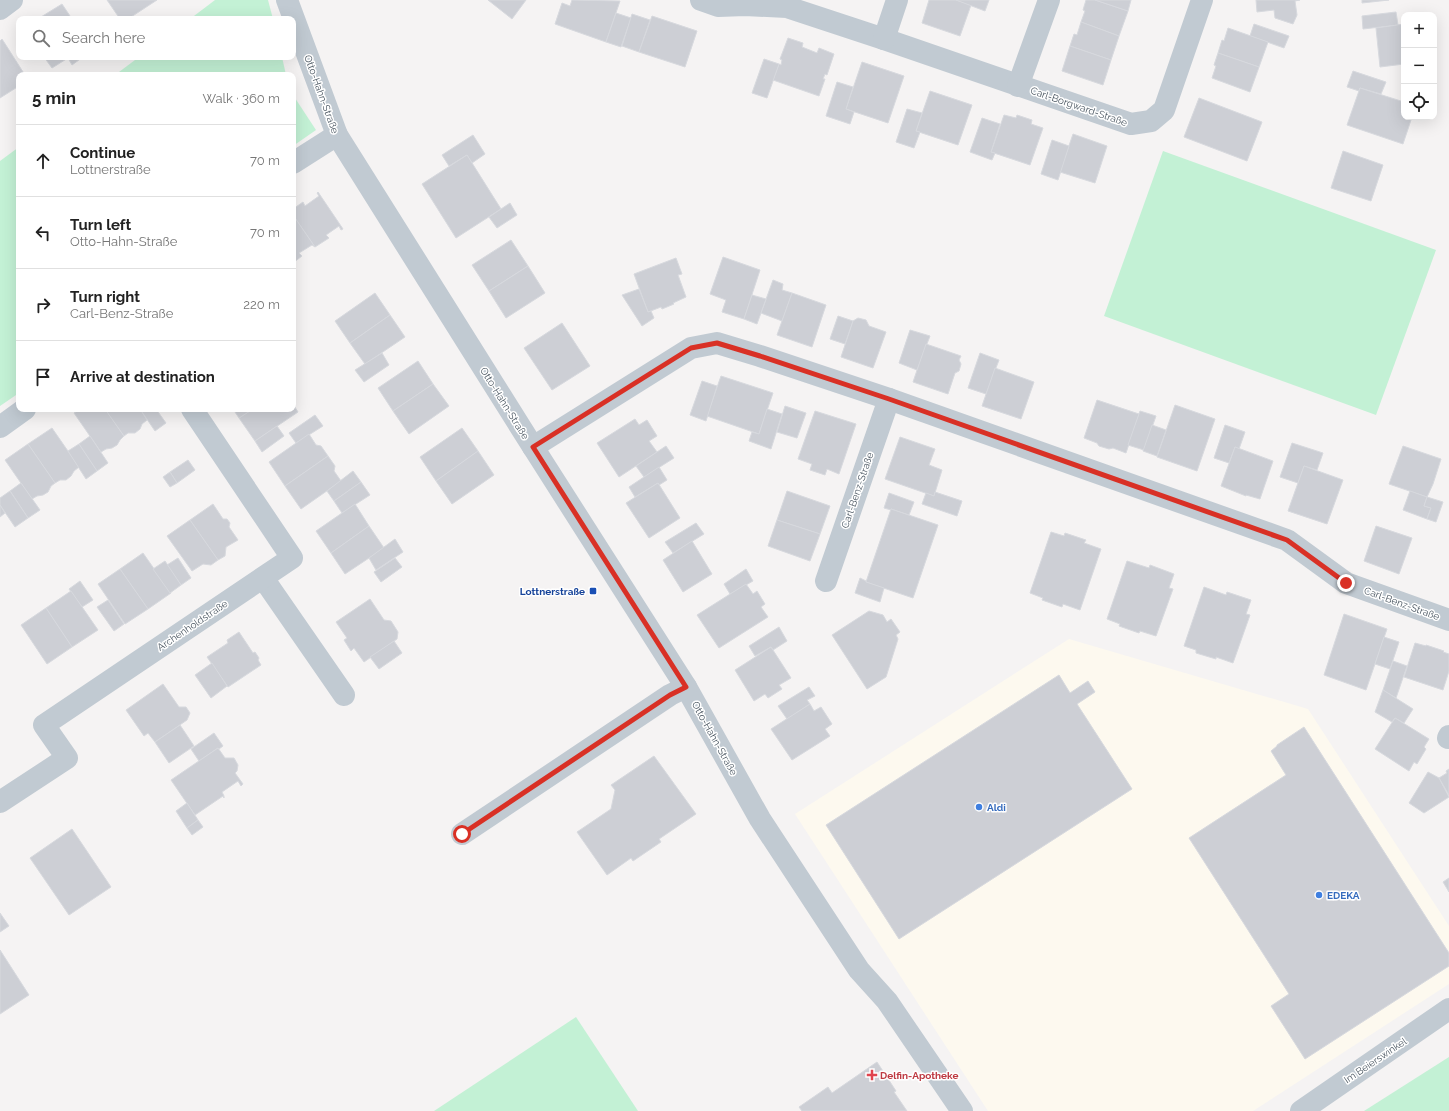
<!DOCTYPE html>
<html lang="en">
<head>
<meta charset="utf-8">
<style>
	:root { --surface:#fff; --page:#f2f2f2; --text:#222; --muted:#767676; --line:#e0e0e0 }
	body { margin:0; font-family:Raleway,sans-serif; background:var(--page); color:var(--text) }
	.controls { position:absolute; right:12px; top:12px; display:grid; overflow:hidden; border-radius:8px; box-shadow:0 4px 16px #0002 }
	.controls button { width:36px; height:36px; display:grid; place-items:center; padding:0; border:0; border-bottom:1px solid var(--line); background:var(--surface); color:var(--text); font:20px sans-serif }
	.stop { position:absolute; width:12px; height:12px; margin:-9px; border:3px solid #d93025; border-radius:50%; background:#fff }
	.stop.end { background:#d93025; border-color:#fff; box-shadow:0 1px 4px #0008 }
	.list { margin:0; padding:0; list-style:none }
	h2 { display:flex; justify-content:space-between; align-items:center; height:52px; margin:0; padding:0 16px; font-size:17px }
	h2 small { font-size:13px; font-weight:400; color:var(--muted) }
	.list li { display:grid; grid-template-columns:26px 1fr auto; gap:12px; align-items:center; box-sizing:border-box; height:72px; padding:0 16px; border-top:1px solid var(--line) }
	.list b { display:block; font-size:15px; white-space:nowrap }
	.list p { margin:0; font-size:13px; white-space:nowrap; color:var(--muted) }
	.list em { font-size:13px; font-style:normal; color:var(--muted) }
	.icon { flex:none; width:22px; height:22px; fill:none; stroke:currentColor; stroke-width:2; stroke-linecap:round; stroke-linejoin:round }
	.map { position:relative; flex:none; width:1449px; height:1111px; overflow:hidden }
	.search { position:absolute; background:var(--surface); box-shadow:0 4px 16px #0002; left:16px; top:16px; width:280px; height:44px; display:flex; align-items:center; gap:10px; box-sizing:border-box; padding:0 14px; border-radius:8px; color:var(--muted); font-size:15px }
	.panel { position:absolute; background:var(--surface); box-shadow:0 4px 16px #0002; left:16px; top:72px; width:280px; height:340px; border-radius:8px }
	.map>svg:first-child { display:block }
</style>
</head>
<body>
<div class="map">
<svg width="1449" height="1111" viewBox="0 0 1449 1111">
	<rect width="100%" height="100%" fill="#f5f3f3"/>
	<path fill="#fdf9ef" d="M1069 639 1308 709 1449 926V984L1253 1111H988L795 814Z"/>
	<g fill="#c3f1d5">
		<path d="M215 0H268L273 19H190Z"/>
		<path d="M139 57H282L286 75H115Z"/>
		<path d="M293 95 316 130 293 146Z"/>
		<path d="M19 147V393L0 406V161Z"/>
		<path d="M1163 151 1436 250 1376 415 1104 316Z"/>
		<path d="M576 1017 638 1111H434Z"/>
		<path d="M1449 1057V1111H1364Z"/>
	</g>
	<g fill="#cdcfd5" stroke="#d7d9de">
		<path d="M107 0H157L128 19H120Z"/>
		<path d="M488 0H526L512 19Z"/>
		<path d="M572 0 620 1 606 42 555 24 562 3 570 6Z"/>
		<path d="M929 0H956L971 5 960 36 922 23Z"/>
		<path d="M956 0H989L985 11Z"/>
		<path d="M1086 0H1095L1128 11 1119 36 1081 22 1085 11 1083 10Z"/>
		<path d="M1095 0H1131L1128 11Z"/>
		<path d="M1256 0H1300L1295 1 1297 15 1293 24 1275 18 1274 10 1257 12Z"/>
		<path d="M1362 0H1389L1362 3Z"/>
		<path d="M62 4 72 19H43L41 17Z"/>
		<path d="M1396 12 1398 25 1363 29 1362 16Z"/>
		<path d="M616 13 631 18 621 47 606 42Z"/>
		<path d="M632 14 650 20 639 52 622 46Z"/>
		<path d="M652 16 697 31 685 67 639 52Z"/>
		<path d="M1081 22 1119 36 1111 60 1070 46 1074 34 1077 35Z"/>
		<path d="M1254 24 1289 36 1284 48 1250 36Z"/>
		<path d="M1404 24V64L1380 67 1376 28Z"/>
		<path d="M1228 28 1268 42 1259 67 1218 53 1222 40 1224 41Z"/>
		<path d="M788 38 803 43 802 47 817 53 819 48 834 54 827 75 825 74 823 79H825L819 96 773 80 779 64 781 65 782 60 780 59Z"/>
		<path d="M2 39 25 75H19V86L0 98V41Z"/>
		<path d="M1070 46 1111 60 1103 85 1062 71Z"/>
		<path d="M1218 53 1259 67 1250 92 1212 78 1216 66 1214 65Z"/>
		<path d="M44 57H83L72 65 68 58 52 68Z"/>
		<path d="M764 59 779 64 767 98 752 93Z"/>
		<path d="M862 62 904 76 888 123 846 109Z"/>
		<path d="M1353 71 1386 82 1381 94 1360 88 1359 91 1347 87Z"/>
		<path d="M837 82 853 87 846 109 854 112 850 124 826 116Z"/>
		<path d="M1360 88 1404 102V117H1412L1403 144 1347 125Z"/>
		<path d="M930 91 972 105 958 145 916 131Z"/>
		<path d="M1199 98 1262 122 1247 161 1184 137Z"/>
		<path d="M907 109 922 113 916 131 920 132 914 148 896 142Z"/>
		<path d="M1004 115 1016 118 1017 115 1032 120 1031 124 1043 128 1030 165 991 152Z"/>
		<path d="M982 118 1000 124 991 152 995 153 992 160 970 152Z"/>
		<path d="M1073 134 1107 146 1095 183 1060 172Z"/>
		<path d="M473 135 485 154 472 163 467 155 449 166 442 155Z"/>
		<path d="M1052 140 1069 146 1058 180 1041 174Z"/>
		<path d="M1343 151 1383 165 1371 201 1331 188Z"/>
		<path d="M467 155 501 209 456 238 422 184Z"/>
		<path d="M318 192 343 229 341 230 339 226 326 235 329 238 315 247 293 215V209L303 202 305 206 319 196 317 193Z"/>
		<path d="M510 203 517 215 497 228 489 217Z"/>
		<path d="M293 215 315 247 312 245 299 253 302 256 293 263Z"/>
		<path d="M511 240 528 266 489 291 472 265Z"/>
		<path d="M723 257 760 270 744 319 722 312 726 300 710 294Z"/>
		<path d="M676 258 682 274 678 275 686 297 673 303 674 304 662 309 661 307 648 312 634 274Z"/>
		<path d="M528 266 545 293 506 318 489 291Z"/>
		<path d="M773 280 783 284 782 290 792 293 782 321 761 313Z"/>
		<path d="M639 289 648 312 651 311 654 318 642 326 622 295Z"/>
		<path d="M375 293 390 315 350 343 335 321Z"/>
		<path d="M792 293 826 305 812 347 777 335Z"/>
		<path d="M752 295 766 299 757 324 744 319Z"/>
		<path d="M390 315 405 337 365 364 350 343Z"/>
		<path d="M838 316 853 321 845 344 830 339Z"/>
		<path d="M858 318 866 320 869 326 886 332 873 368 841 357 853 321Z"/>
		<path d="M562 323 590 366 552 390 524 348Z"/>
		<path d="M910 330 930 336 917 370 899 363Z"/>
		<path d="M926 344 961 356 959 360 961 364 959 371 955 373 948 394 913 382Z"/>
		<path d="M382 353 389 365 364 382 355 370Z"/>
		<path d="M980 353 999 360 986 394 968 388Z"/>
		<path d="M418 361 433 384 393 411 378 388Z"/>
		<path d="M995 368 1034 382 1021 419 982 406Z"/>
		<path d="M721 376 773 393 759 434 707 416Z"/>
		<path d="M702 381 717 386 706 421 690 415Z"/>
		<path d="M433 384 449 406 409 434 393 411Z"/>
		<path d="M1097 400 1139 414 1126 453 1113 448 1109 449 1099 446 1097 443 1084 438Z"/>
		<path d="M293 404 298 412 255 441 239 418 253 409H293Z"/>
		<path d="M1175 405 1215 419 1197 471 1157 457Z"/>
		<path d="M785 406 806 413 797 438 777 432Z"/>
		<path d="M80 409H105L124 436 120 440 117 445 112 448 106 449 101 452 74 413Z"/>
		<path d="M105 409H140L147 420 142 424 140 429 135 433H128L124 436Z"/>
		<path d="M140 409H156L166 423 155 431Z"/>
		<path d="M233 409H253L239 418Z"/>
		<path d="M767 409 782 414 771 449 749 441 752 432 759 434Z"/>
		<path d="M815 411 856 424 839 474 827 469 825 475 810 470 812 464 798 459Z"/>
		<path d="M1140 411 1156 416 1144 450 1128 445Z"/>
		<path d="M315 415 323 426 296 443 289 433Z"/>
		<path d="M635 419 639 425 647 420 657 436 649 441 657 452 619 477 597 443Z"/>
		<path d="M1152 425 1166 430 1157 456 1143 451Z"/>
		<path d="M1225 425 1245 432 1239 449 1235 447 1229 463 1214 458Z"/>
		<path d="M277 426 284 436 262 452 255 441Z"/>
		<path d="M52 428 79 467 74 471 71 476 66 480H60L55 483 28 444Z"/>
		<path d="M462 428 478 451 436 481 420 457Z"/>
		<path d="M309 434 316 445 321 446 328 456 285 486 269 462Z"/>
		<path d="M90 436 108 463 97 471 79 444Z"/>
		<path d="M900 437 935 449 929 465 942 470 934 496 885 479Z"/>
		<path d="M1292 443 1323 453 1317 470 1304 466 1298 483 1280 477Z"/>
		<path d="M28 444 55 483 51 486 48 492 43 495 37 496 32 499 5 460Z"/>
		<path d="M79 444 97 471 86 479 68 451Z"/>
		<path d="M666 446 674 458 644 477 636 466Z"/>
		<path d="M1403 446 1441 459 1433 484 1427 497 1389 484Z"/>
		<path d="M1235 447 1273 461 1260 499 1246 495V496L1221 486Z"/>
		<path d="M478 451 494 475 452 504 436 481Z"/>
		<path d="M328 456 335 466 334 471 341 481 301 509 285 486Z"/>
		<path d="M188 460 195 470 177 483 170 472Z"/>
		<path d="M1304 466 1343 480 1327 524 1288 511Z"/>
		<path d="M659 467 667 480 659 485 658 483 635 497 629 487Z"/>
		<path d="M353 471 361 482 334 501 327 491Z"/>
		<path d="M170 472 177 483 170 487 163 477Z"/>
		<path d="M361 482 370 495 342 513 334 501Z"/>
		<path d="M21 483 40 510 28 518 10 491Z"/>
		<path d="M658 483 680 518 649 538 626 503Z"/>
		<path d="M10 491 28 518 15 527 0 505V498Z"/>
		<path d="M787 491 830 506 820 534 777 520Z"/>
		<path d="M1410 491 1427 497 1424 506 1431 508 1427 519 1403 510Z"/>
		<path d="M935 492 962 501 957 516 922 504 926 493 934 496Z"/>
		<path d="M889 493 914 502 909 515 891 509V510L884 508Z"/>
		<path d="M1427 497 1443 502 1436 522 1427 519 1431 508 1424 506Z"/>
		<path d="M213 504 223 519H227L230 523 229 527 238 540 226 547 225 556 218 560 190 520Z"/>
		<path d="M355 504 369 526 331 553 316 531Z"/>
		<path d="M0 505 5 513 0 517Z"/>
		<path d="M891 509 938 525 913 598 866 582Z"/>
		<path d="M190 520 218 560 211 565 203 564 192 571 167 536Z"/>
		<path d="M777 520 820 534 810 561 768 546Z"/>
		<path d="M696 523 704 534 673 553 665 542Z"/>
		<path d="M369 526 384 548 345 574 331 553Z"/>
		<path d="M1376 526 1412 538 1399 574 1364 561Z"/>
		<path d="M1051 532 1064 536 1065 533 1086 540 1084 543 1101 549 1080 610 1063 604 1062 607 1042 600 1043 598 1030 593Z"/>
		<path d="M395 539 403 552 376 570 369 558Z"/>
		<path d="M692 541 712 574 683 592 663 560Z"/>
		<path d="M143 553 171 593 148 609 120 569Z"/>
		<path d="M178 558 191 578 181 585 167 565Z"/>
		<path d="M395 558 402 567 381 582 374 572Z"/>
		<path d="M165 561 181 585 170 593 153 569Z"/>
		<path d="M1127 561 1149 568 1150 565 1174 574 1169 588 1173 589 1156 636 1140 631 1139 633 1119 626 1120 624 1107 619Z"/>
		<path d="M120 569 148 609 125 624 98 584Z"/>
		<path d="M746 569 753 581 730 594 724 584Z"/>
		<path d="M860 578 866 581V582L884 588 880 602 855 593Z"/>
		<path d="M80 581 93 600 82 607 69 589Z"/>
		<path d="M746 584 753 594 757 591 765 604 761 607 768 617 719 648 697 615Z"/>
		<path d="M1204 587 1226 595 1227 592 1251 600 1246 614 1250 615 1233 663 1216 657V659L1196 653V650L1184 646Z"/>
		<path d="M71 591 98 630 72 647 46 608Z"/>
		<path d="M370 599 384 620 391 621 398 632 397 639 364 662 354 648 351 651 344 640 347 638 336 622Z"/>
		<path d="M108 600 124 624 114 631 97 607Z"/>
		<path d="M46 608 72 647 47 664 21 625Z"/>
		<path d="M869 611 883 615 887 622 891 619 900 632 896 635 898 639 886 677 867 689 832 635Z"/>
		<path d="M1344 614 1387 629 1366 690 1324 675Z"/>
		<path d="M779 627 787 641 773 650 771 647 755 656 749 646Z"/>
		<path d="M239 632 253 653 255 652 259 658 258 660 261 665 228 687 207 657 228 643 227 640Z"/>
		<path d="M1384 637 1399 642 1390 669 1375 664Z"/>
		<path d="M394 641 402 653 379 669 370 657Z"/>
		<path d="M1415 643 1426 646V645L1444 651 1443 652 1449 654V671L1443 690 1404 677Z"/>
		<path d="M771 647 791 678 779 685 782 689 768 698 765 694 754 701 735 670Z"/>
		<path d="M1393 661 1407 666 1396 698 1383 690Z"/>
		<path d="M212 663 227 686 211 698 195 675Z"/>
		<path d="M1059 675 1070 693 1088 681 1095 692 1077 704 1132 789 899 939 826 825Z"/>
		<path d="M163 684 179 707H186L190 713 187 720 155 742 148 733 144 736 126 710Z"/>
		<path d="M809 687 815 696 807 700 810 704 787 719 778 706Z"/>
		<path d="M1383 690 1413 709 1404 723 1395 718 1392 722 1375 712Z"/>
		<path d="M810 704 814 711 821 707 832 724 825 729 830 736 792 760 771 729Z"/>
		<path d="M1395 718 1429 739 1424 747 1426 749 1417 764 1414 762 1409 771 1375 749Z"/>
		<path d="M180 725 194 746 169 763 155 742Z"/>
		<path d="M1304 727 1449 953V966L1305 1059 1271 1006 1289 994 1189 838 1286 775 1271 751 1277 746V745Z"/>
		<path d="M214 733 223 746 219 749 218 748 199 761 191 749Z"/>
		<path d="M218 748 225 758H234L238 765 237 771 235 773 243 784 241 786 238 781 222 792 224 796V798L223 796 195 815 171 780Z"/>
		<path d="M654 756 696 814 659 839 661 842 633 861 631 858 607 875 577 832 611 809 615 790 611 785Z"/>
		<path d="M1449 769V795L1439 778 1447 773 1446 771Z"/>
		<path d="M1428 772 1439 778 1449 797 1424 813 1409 803Z"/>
		<path d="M187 803 198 820 187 828 176 811Z"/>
		<path d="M198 820 203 827 192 835 187 828Z"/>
		<path d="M72 829 111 887 69 915 30 858Z"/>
		<path d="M1449 878V892L1443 882Z"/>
		<path d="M0 913 9 926 0 932Z"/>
		<path d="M0 950 29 995 0 1014Z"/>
		<path d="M877 1062 896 1091 894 1092 907 1111H802L799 1107 828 1087 832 1093Z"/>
	</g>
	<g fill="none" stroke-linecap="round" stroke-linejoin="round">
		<g stroke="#c1cad2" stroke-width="22">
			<path d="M287 0 337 135 533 447 686 687 760 819 859 970 887 1001 962 1111"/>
			<path d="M701 0 718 6 745 5 787 7 884 39 1131 124 1151 121 1164 110 1202 0"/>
			<path d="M0 9 12 0"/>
			<path d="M884 39 897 0"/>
			<path d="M1018 86 1049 0"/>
			<path d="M293 163 337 135"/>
			<path d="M0 427 25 409"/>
			<path d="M533 447 691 348 717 343 760 356 889 399 1287 540 1346 583 1449 620"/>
			<path d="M263 578 344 695"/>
			<path d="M826 581 889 399"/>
			<path d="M1448 738 1449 736"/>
			<path d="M0 802 67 758 44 725 292 558 192 409"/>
			<path d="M462 834 670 695 686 687"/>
			<path d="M1301 1111 1449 1009"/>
		</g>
	</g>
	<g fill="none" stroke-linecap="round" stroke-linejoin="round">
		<path stroke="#d93025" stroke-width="5" d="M462 834 670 695 686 687 533 447 691 348 717 343 760 356 889 399 1287 540 1346 583"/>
	</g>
	<rect fill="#1a4fb4" stroke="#fff" stroke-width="1.5" x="589" y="587" width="8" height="8" rx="2"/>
	<g fill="#3f7fe0" stroke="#fff" stroke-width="1.5">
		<circle cx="979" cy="807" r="4"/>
		<circle cx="1319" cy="895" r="4"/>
	</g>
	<path fill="#e0444e" stroke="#fff" stroke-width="1.5" d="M870 1069h4v4h4v4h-4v4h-4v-4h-4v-4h4z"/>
	<g text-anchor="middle" stroke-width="3" stroke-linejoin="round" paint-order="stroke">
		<g font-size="10" fill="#4a5661" stroke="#fff">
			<text transform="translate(322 94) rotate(70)" y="4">Otto-Hahn-Straße</text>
			<text transform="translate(1079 106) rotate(19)" y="4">Carl-Borgward-Straße</text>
			<text transform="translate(505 403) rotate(58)" y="4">Otto-Hahn-Straße</text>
			<text transform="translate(857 490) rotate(-71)" y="4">Carl-Benz-Straße</text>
			<text transform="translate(1402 603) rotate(20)" y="4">Carl-Benz-Straße</text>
			<text transform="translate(192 625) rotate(-34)" y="4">Archenholdstraße</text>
			<text transform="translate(715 738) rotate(61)" y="4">Otto-Hahn-Straße</text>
			<text transform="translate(1375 1060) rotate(-34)" y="4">Im Beierswinkel</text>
		</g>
		<g font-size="10" font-weight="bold" fill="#164399" stroke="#fff" text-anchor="end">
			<text x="585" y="595">Lottnerstraße</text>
		</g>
		<g font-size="10" font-weight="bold" fill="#366cbe" stroke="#fff" text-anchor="start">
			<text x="987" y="811">Aldi</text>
			<text x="1327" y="899">EDEKA</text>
		</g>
		<g font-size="10" font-weight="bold" fill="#be3a42" stroke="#fff" text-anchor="start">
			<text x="880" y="1079">Delfin-Apotheke</text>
		</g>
	</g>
</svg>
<div class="controls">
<button>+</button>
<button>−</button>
<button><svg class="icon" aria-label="locate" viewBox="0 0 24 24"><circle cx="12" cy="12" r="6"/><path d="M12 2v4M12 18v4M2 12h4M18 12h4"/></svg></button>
</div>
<div class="stop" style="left:462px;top:834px"></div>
<div class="stop end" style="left:1346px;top:583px"></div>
<div class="search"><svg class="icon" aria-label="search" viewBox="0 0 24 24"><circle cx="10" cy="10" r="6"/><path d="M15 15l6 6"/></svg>Search here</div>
<section class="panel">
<h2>5 min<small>Walk · 360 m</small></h2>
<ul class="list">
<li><svg class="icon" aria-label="ahead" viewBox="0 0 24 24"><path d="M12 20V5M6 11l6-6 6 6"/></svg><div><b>Continue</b><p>Lottnerstraße</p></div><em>70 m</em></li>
<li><svg class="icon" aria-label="left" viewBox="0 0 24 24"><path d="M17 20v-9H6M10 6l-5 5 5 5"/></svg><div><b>Turn left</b><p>Otto-Hahn-Straße</p></div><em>70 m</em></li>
<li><svg class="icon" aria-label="right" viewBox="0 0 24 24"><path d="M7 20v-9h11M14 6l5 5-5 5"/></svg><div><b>Turn right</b><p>Carl-Benz-Straße</p></div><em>220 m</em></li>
<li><svg class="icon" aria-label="arrive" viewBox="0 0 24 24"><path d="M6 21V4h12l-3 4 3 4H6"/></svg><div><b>Arrive at destination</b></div></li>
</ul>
</section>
</div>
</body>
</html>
